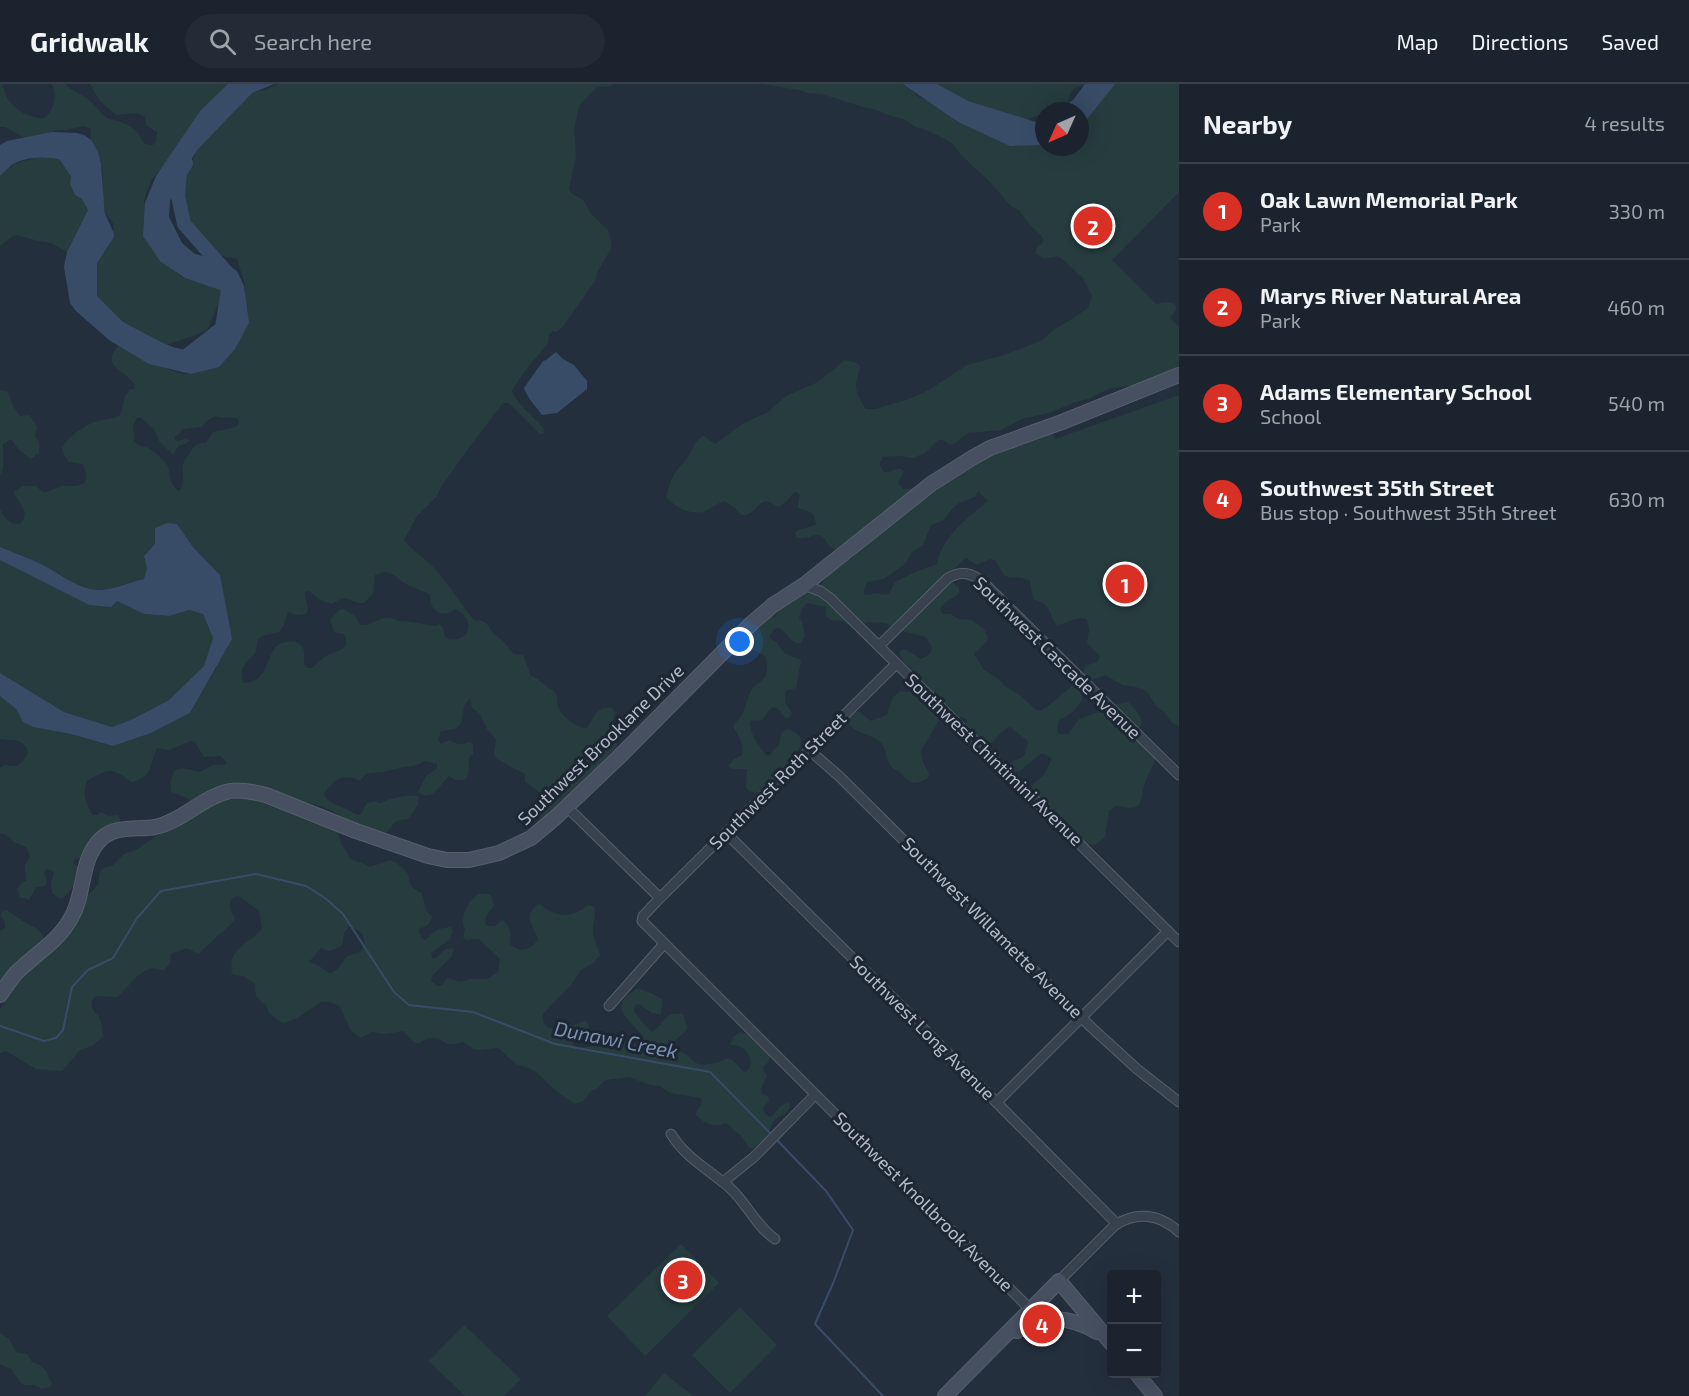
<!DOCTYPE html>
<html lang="en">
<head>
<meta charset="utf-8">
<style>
	:root { --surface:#1b232e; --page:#242b36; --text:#f1f3f6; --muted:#a0a4aa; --line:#39404a; --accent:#d93025 }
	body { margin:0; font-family:"Exo 2",sans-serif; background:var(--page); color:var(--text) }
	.controls { position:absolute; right:18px; bottom:18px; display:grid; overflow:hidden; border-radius:6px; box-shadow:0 6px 24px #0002 }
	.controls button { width:54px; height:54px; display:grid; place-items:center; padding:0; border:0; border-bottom:2px solid var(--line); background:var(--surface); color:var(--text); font:30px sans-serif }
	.compass { position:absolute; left:1035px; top:18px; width:54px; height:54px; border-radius:50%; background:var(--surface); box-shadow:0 6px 24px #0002; rotate:225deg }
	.you { position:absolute; left:740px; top:558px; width:21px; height:21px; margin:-15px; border:4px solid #fff; border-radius:50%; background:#1a73e8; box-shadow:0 0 0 9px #1a73e833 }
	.badge { display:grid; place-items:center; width:39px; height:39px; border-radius:50%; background:var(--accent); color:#fff; font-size:20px; font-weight:700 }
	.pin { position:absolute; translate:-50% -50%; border:3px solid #fff; box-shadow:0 2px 6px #0006 }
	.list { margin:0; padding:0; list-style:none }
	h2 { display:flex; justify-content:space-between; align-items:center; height:78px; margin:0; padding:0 24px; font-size:26px }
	h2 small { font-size:20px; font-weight:400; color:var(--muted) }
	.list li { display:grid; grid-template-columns:39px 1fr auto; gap:18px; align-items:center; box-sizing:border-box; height:96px; padding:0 24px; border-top:2px solid var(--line) }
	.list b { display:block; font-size:22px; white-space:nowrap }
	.list p { margin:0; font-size:20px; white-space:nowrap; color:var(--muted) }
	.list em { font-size:20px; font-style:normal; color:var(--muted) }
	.icon { flex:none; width:33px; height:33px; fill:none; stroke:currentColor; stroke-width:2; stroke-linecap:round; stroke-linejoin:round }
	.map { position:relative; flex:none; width:1179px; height:1312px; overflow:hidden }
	header { display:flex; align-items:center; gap:36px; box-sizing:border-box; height:84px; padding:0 30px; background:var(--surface); border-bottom:2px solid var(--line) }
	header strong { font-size:28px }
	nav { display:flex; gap:33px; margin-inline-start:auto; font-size:21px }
	.search { width:420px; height:54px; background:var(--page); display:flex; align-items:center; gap:15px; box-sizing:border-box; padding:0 21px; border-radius:33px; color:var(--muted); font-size:22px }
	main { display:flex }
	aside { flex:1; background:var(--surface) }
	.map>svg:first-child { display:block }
</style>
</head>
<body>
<header>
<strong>Gridwalk</strong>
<div class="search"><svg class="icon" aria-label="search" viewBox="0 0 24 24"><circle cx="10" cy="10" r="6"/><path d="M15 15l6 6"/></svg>Search here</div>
<nav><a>Map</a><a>Directions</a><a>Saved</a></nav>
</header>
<main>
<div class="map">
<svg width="1179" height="1312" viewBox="0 0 1179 1312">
	<rect width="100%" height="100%" fill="#242f3e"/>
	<g fill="#263c3f" fill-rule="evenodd">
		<path d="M0 0H3C4 20 26 35 45 34 53 27 59 9 51 0H65C72 7 79 9 86 14 95 20 100 29 108 35 118 36 128 40 135 46 143 53 139 61 153 61L156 57 157 48 146 41 145 33 137 29 116 31 99 16 90 0H235L152 95 145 112 144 117 146 125 173 185 183 194 192 196 205 190 224 207 207 246 199 250 166 261 119 243 92 205C91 196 91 180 96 173 101 165 109 159 112 150 117 135 108 136 104 126 99 112 105 97 102 84 100 76 92 67 87 60L91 53 90 44 83 42 66 46H56L44 53 28 56 5 43H0Z"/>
		<path d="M278 0H614L611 2 597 3 580 21 577 30 574 48 576 72 569 105 571 109 583 116 591 130 608 146 612 160 611 165 598 187 595 197 564 241 557 248 553 247 549 250 548 259 525 287 512 306C517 322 534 331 543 344L544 349 540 350 512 322 508 319H503L468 365 443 400 436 413 417 432 404 456C412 466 423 473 432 482 448 498 459 518 474 536L482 537 486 539 494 550 502 556 514 570 523 571 531 592C540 595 540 597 547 603 551 606 552 604 555 608 558 612 557 617 558 622 561 632 576 644 587 644 594 634 597 621 612 624L615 628C614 634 611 641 613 648 615 660 619 658 616 672L553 730 541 734 537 726 542 710 525 698V690L497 675 494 671 496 655 487 645 479 629 472 624 470 615C459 621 467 638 456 644 452 646 446 646 441 647L438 656 441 660 449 656C459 660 458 662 470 658L473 661V670L469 673C468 681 471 689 465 696H456L449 692C439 701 433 719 418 708L426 692 437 684V680L425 677 417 681 399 684 383 688 370 689 366 690 360 697C344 688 333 696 324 710 327 719 336 720 344 724 349 726 353 729 358 731L362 729C366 718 369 716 381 719 392 713 406 711 419 712L418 721 408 735 396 737 387 748H383L349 739 331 726 318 721 305 718H293L314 736 317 740 325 741 338 748 342 762 345 765 350 775 362 779 370 783 390 776C395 778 400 781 404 785 414 795 404 802 422 809L426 826 432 833C430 841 426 842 419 845 419 850 421 853 425 856L438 845 451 843 453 847 450 855 431 869 432 874H436L446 865 454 864 452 872 432 892 431 897 438 902 442 901 447 894 461 898 469 895H487L498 888 500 875 479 855 466 856 463 853 465 845C459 835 468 815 479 810 481 809 486 810 489 810L492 813 494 822C489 828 483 833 486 842H495L502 836C511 841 511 851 510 860 520 870 532 866 538 855 534 841 521 833 539 820 559 834 568 835 589 821L594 823C597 831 592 839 593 847 593 855 598 863 600 871L593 879 581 886 571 901 543 930C542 936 543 938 547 943L552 944 565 939 574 941 586 937 590 944C584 951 576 951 573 959L575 963C594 966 593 957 608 954L639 961 643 959 644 955C637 943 625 936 621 924L623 916 637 904C644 906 656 911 662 915L661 931 652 929 639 920 635 921 634 926C639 935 645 941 652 948 667 938 663 927 683 930L687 943 685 948 674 957 675 967C691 968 688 976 699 980 703 982 704 981 708 980 730 978 724 965 744 988 756 983 750 966 739 962 736 961 733 961 730 961L733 953 740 948C754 951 783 970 763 983L764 988 767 991C765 999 759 1004 763 1011L768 1012 769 1017 763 1024C764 1029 766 1032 771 1033L781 1022 788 1018 790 1022C788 1030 782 1030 776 1035 772 1038 772 1042 769 1047 766 1055 759 1060 753 1065L749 1064 742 1053 726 1039C713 1044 705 1040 695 1030L702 1019 701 1014 670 1009 660 1002 650 1001 629 993 606 996 596 1005 592 1006 583 1017 575 1020 556 1007 535 987 526 983 517 981 498 964 478 966 474 965 463 958C458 959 453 961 448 960 444 959 440 954 435 954 418 952 422 971 404 947L386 950 372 948 361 954 351 947 340 923C335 919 327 917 321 918L296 935 283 939 279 937 269 929 266 921 256 913 255 900 244 892 235 891 232 889C227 863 250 860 262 845L259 827 239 812 234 813C227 820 230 826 235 834L233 838 198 870 187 864 171 870 170 879 164 886C159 886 153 883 149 885 137 889 126 905 118 913L95 912C86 926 97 926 101 938 102 943 102 948 103 953L92 962 80 966 62 987 36 985 6 967 0 969V925L10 910 17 894 99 799C98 789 101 782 112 782L124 770 136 766 162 748 193 719 187 714 171 708 170 700 174 687 182 684 199 688C208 685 212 678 223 681L227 679 221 672 204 673 195 658 191 657 169 666 157 664C149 681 153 694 131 698 111 682 108 685 87 697 82 709 86 721 93 731H98L100 728 109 732 117 731 120 735 118 743 83 774 75 775 73 779 80 785C78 798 71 806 62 815L58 814 52 809 51 800 54 788 46 785 44 789 47 798 45 802 36 803 29 816 20 813 17 805 22 798 26 797 25 782C30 772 32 774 26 763L14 758 5 750H0V684L4 681 17 682C26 676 34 665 20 658 15 655 6 657 0 655V612L16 625 23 638 33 643 71 650 113 662 151 649 190 629 216 585 220 491 193 463 177 440 155 460 144 472 147 484 144 495C129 497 114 506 98 506 78 505 60 490 43 481 29 474 14 469 0 463V425C4 434 10 441 20 440 32 426 18 420 14 408L22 402H36L43 408H47L61 402H76L85 399 86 389 83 380 69 378 65 373 62 364C69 352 84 341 98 337 106 334 114 336 121 330L125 312 130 305H134L135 301C124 284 96 282 123 257 138 267 175 296 194 289L245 222V201L237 175 209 169 202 164 182 134 176 120 172 102 179 85 192 78 201 56 231 21 254 8 265 6ZM216 332C223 335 231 332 238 335L239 340 235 343 213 348 206 359C197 358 194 362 190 369 189 370 185 376 184 377 180 388 187 398 179 407 166 399 173 387 165 378 161 374 155 368 150 365 144 362 138 362 134 357L133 342 137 334H141L154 345 159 357 173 371 178 362 187 359 190 356 185 355 177 357 174 354 184 345 201 343 208 336ZM384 488C394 488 398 496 406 500 414 505 423 506 430 511 430 528 441 535 456 525 466 532 472 539 466 551 458 555 453 558 445 553L443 544 440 540 436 542 405 537C397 538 393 533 385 534 376 536 369 542 360 541L356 533 344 525 339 526 330 536 334 548 343 550 346 554V562C337 570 336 566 328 571 322 574 317 580 312 584H307L304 580C304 573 306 562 298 559 295 557 291 558 288 558 270 557 270 582 260 592 256 597 249 599 243 599L242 586 246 579 255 569 258 555 262 552 279 548 284 541 288 528 296 531 306 530 308 526 305 508 309 507 319 515 332 520C351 507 347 520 364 519L373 510 375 491ZM349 842C362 846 369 855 361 868L347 872C341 878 339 888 329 889L318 881 309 878 321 864 329 867 342 862 344 849Z"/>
		<path d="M763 0H905L919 13 937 20 947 27 956 38 1044 46V63H1080V27L1110 0H1179V108L1112 176 1156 220C1163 219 1171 216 1176 222V226L1170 234 1179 243V287L1151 298 1108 305 1090 314 1073 319 1052 328 1022 335 1001 346 968 349 954 360 950 361 943 356H938L925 369 913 374 900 372 883 373 879 380 884 388H888L900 384 904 387 898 399 903 405C925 406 951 385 972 376 998 366 1025 357 1052 348L1055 355 1179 311V642L1172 639 1164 628 1156 622 1148 609 1144 606 1136 603 1123 601 1105 591 1092 596 1084 592C1082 582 1088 580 1097 579L1100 572 1087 559 1089 546 1087 536C1078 531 1066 540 1057 541 1051 536 1052 528 1047 523 1044 519 1038 517 1033 515L1030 497 1022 494 1008 493 1004 491 995 476 990 475 977 481 966 474C959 479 951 488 949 495L959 504V509C953 516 943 516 940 526L943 530H951L958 535 972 536 984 545 988 553 986 558 974 570 984 586 1000 596 1005 602 1021 612 1035 625 1039 627 1047 623 1072 602 1077 600 1082 608V616C1076 625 1070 632 1059 636L1057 646 1059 650H1068L1079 635 1096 629 1111 620H1120L1128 618C1134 624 1141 630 1142 639L1138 646 1156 672C1154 681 1150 686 1147 694 1137 716 1149 729 1116 722L1109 727 1105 753 1095 761 1086 760 1078 756 1066 737 1059 731 1046 726 1030 709V704L1033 700 1043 692 1052 675 1045 670H1040L1019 688 1010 685 1007 682C1021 668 1023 683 1028 657L1010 643C992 650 997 668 969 662 964 654 969 644 966 635 960 632 946 631 940 635L922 665C920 674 925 682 929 689L928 694C913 703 909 699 899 687 884 684 889 665 879 657 869 649 850 649 848 636L853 628 858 627 871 637 887 631 893 613 900 607 921 609C919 604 918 594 915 589 910 581 901 579 899 568L903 565 910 568 921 575C935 569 934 565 926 553L894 545 886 539 868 538 851 543 844 537 830 536 826 532V523L807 519 801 526 799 534 802 538 805 551 801 559C791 561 787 549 780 544H775L770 551V555L776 558 785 570 801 576 796 604 788 606 785 609V618L792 629 790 633 786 634 777 624 773 623 770 625 762 636 750 637C749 649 759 662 766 671H770C773 667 777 663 779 660 781 655 779 650 784 647 787 645 789 646 792 647 813 655 792 675 784 684 774 695 769 714 749 707L746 703 747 685H732L728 682 734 675 742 671C744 660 739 652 733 643 735 638 738 636 741 632 746 624 747 613 752 605 759 596 767 598 767 583 766 580 767 577 766 574 763 566 748 571 744 553L766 531 775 533 783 517 794 506 817 505C833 489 825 482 852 475L871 443C867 445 862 446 858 449 850 455 844 470 832 464 826 461 826 452 819 451 810 450 807 457 796 453L795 448C801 444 810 444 816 440 814 427 811 428 798 424V420L800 411 797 408 793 409 787 417 779 423 767 417 763 418C755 423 753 432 741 431L735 424 724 417C716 420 709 426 702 428 689 431 674 422 666 413L670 399 674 390 688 373 695 360 701 353 704 352 715 360 744 339 768 328 786 312 818 298 845 276C871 280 855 287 856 303 857 310 861 319 866 325H875L909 315 929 306 967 281 1004 271 1041 257 1056 244 1069 237 1088 224 1092 212 1083 194 1061 174 1057 172 1044 175 1036 170C1035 165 1037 162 1042 160L1044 156 1041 151 1030 141 1019 126 1011 122 988 96 961 71 953 60 945 55 924 45 915 43 904 35 891 32 874 25 866 24 822 10 808 9 799 6ZM978 407 988 417C967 434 942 453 937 480L915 488 895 498 889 510C883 512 880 509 875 509 870 510 869 512 864 510V506L867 498 884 495 906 479 912 468 923 461 931 441 944 436 952 425 959 419 975 413Z"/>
		<path d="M922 0H1094C1089 2 1083 1 1078 3 1069 5 1070 18 1064 25L1056 24 1044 27V29L1026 36 1020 42Z"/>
		<path d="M50 73 61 76 71 94 70 100 75 110 81 114 88 127 67 168 51 159 38 157 17 151 13 152 0 162V92L15 79 36 74Z"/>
		<path d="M0 306 8 308 13 322 20 332 29 331 37 342 35 351 39 360V369L31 375 19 366 11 355 3 360V385L0 391Z"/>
		<path d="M0 476 89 521 117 517 144 530 169 532 189 526 203 530 213 554 204 582 169 616 133 635 112 643 64 628 0 589Z"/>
		<path d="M6 826C12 829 15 832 20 835 32 844 41 842 46 859L36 869 28 868 24 871 0 906V847L5 844V840L1 831 2 828Z"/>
		<path d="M681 1160 719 1199 645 1272 607 1232Z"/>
		<path d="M740 1223 777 1261 730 1309 692 1271Z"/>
		<path d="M464 1241 521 1295 504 1312H465L429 1277Z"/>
		<path d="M0 1249 9 1255 16 1268 27 1270 32 1278 40 1281 46 1287 52 1300 50 1303 42 1305 34 1301H25L21 1299 11 1285 0 1280Z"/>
		<path d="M664 1289 692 1311 691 1312H645Z"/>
	</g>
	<g fill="#394c67">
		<path d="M228 0H274L252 9 198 65 181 91 170 117 169 133 182 159 195 170 219 176 237 187 244 202 249 239 235 265 219 283 191 290 149 280 109 256 76 227 70 219 64 183 67 168 88 126 81 114 75 111 70 100 71 93 60 76C47 72 28 73 15 79 10 81 5 88 0 92V61L7 57 52 48 77 49 84 51 91 56 98 68 101 80 106 147 92 172 86 192 97 212 123 238 163 259 183 267H194L218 251 229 236 230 221 223 207 185 194 160 177 143 152 145 119 156 92 200 27Z"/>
		<path d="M903 0H937L968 17 1039 39 1044 36V61L1010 62 958 38Z"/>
		<path d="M1085 0H1115L1087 35 1080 39V27H1057L1073 16Z"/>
		<path d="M556 268 563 275 574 281 587 297V305L557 329 542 331C535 321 528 315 524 304L543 277 546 276Z"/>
		<path d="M167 439 177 440 193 463 220 491 232 555 190 629 151 649 113 662 71 650 33 643 23 638 16 625 0 612V589L64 628 112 643 133 635 169 616 204 582 213 554 203 530 189 526 169 532 144 530 117 517 111 523 89 521 0 476V463C14 469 29 474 43 481 60 490 78 505 98 506 114 506 129 498 144 495L147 484 144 472 155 460V444Z"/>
	</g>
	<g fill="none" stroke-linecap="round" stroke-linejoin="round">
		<g stroke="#394c67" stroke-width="2">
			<path d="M0 942 44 957 56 954 63 946 72 903 88 886 113 874 137 834 161 807 256 790 306 802 325 814 343 830 394 908 409 921 473 928 555 960 710 988 772 1051"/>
			<path d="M776 1055 826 1107 853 1146 834 1197 815 1240 883 1312"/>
		</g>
		<g stroke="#394c67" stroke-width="14">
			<path d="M90 216V177L107 151 98 131"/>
			<path d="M176 271 185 273 222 244 230 192 184 140 178 112 180 88 186 79"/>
		</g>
		<g stroke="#565f6c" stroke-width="11">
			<g id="street">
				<path d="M804 501 820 507 830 514 1179 858"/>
				<path d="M879 562 948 494C962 486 972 489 984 499L1179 691"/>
				<path d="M896 580 660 814 643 832 642 837 1031 1226"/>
				<path d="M809 666 839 692 1091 943 1137 985 1179 1018"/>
				<path d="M567 723 660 814"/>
				<path d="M726 749 903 924 1117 1140"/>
				<path d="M609 922 664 860"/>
				<path d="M997 1018 1168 847"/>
				<path d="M671 1050C685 1073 709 1086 729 1103 746 1118 756 1142 775 1155"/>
				<path d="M723 1098 754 1073 815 1011"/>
				<path d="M1059 1197 1115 1141C1137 1127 1160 1130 1179 1148"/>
			</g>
		</g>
		<g stroke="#565f6c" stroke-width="16">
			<g id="secondary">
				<path d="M0 911C5 904 10 896 16 889 35 870 58 858 71 834 86 809 79 775 102 754 117 741 138 746 155 743 183 737 202 713 230 707 241 705 254 708 266 711L356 747 428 772 447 776H469L499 769 531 754 556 733 618 674 752 539 773 521 804 501 931 400 972 374 990 364 1062 338 1179 291"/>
				<path d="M1017 1247C1045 1230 1069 1232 1097 1248"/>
				<path d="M1137 1290 1155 1312"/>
				<path d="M945 1312 1059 1197 1112 1260"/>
			</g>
		</g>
		<use href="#street" stroke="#38414e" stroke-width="9"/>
		<use href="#secondary" stroke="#465061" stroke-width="14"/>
	</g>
	<g text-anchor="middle" stroke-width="6" stroke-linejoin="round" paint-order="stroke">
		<g font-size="18" fill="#b4bcc9" stroke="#1d2633">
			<text transform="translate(1057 574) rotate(44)" y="6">Southwest Cascade Avenue</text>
			<text transform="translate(601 661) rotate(-44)" y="6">Southwest Brooklane Drive</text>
			<text transform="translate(994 676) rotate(44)" y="6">Southwest Chintimini Avenue</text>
			<text transform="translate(778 697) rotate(-45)" y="6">Southwest Roth Street</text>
			<text transform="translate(992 844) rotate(45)" y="6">Southwest Willamette Avenue</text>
			<text transform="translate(922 944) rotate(45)" y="6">Southwest Long Avenue</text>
			<text transform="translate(923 1118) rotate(45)" y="6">Southwest Knollbrook Avenue</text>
		</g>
		<g font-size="20" font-style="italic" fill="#7c92b1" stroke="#1d2633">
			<text transform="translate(616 956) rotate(11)" y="7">Dunawi Creek</text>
		</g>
	</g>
</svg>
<div class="controls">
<button>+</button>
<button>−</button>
</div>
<svg class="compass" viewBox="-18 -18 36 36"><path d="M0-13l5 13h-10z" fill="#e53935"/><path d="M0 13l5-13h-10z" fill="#a0a4aa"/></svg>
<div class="you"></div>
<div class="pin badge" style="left:1125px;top:500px">1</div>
<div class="pin badge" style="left:1093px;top:142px">2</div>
<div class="pin badge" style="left:683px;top:1196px">3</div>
<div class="pin badge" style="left:1042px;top:1240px">4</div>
</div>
<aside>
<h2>Nearby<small>4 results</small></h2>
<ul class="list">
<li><span class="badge">1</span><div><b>Oak Lawn Memorial Park</b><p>Park</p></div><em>330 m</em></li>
<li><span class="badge">2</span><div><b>Marys River Natural Area</b><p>Park</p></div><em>460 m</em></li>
<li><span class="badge">3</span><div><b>Adams Elementary School</b><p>School</p></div><em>540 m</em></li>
<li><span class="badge">4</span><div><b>Southwest 35th Street</b><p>Bus stop · Southwest 35th Street</p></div><em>630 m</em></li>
</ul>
</aside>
</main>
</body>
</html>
